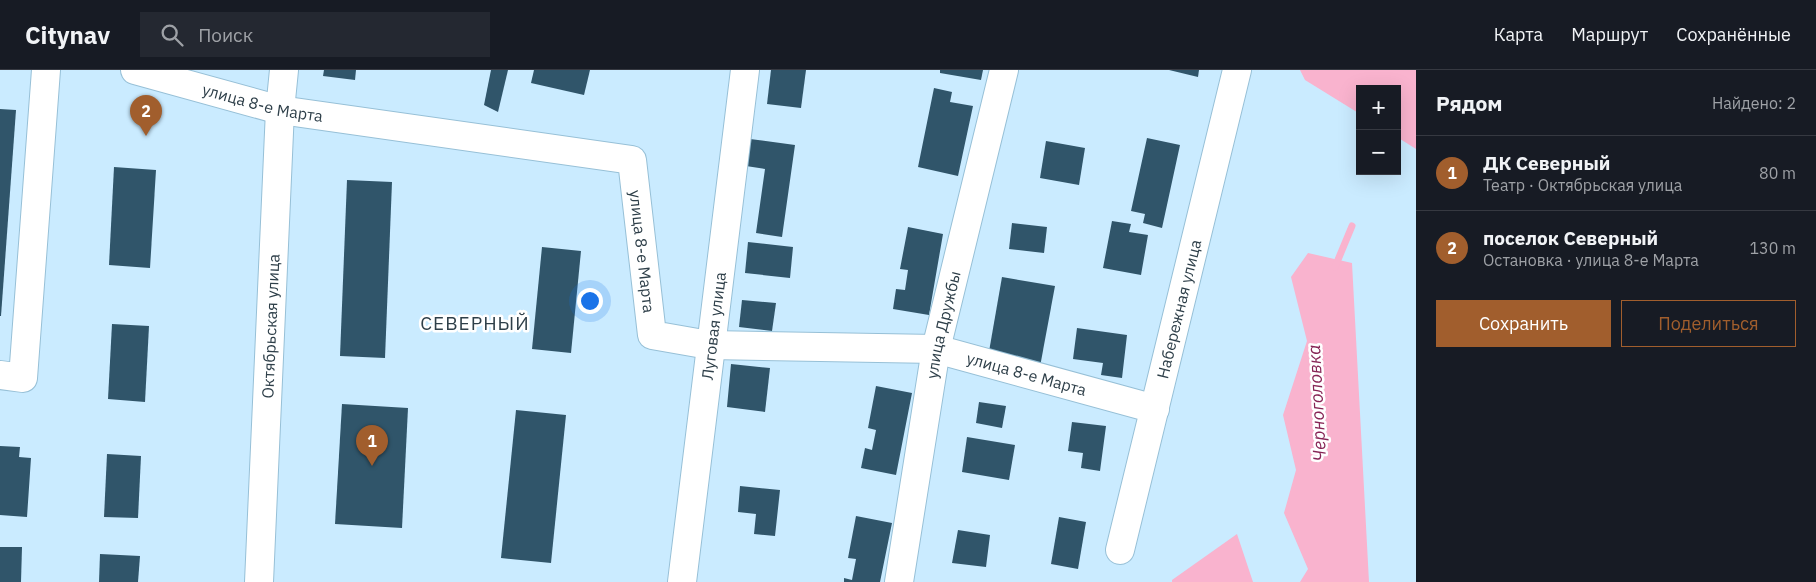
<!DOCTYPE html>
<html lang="ru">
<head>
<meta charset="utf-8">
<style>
	:root { --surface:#171b24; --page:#242831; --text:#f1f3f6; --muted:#9ea1a6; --line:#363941; --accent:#a15e2d }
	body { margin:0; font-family:"IBM Plex Sans",sans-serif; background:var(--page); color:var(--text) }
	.controls { position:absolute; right:15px; top:15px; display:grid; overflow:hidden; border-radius:0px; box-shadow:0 5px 20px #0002 }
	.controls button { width:45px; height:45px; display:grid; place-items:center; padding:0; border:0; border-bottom:1px solid var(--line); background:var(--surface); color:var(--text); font:25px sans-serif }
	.you { position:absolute; left:589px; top:230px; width:18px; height:18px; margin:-12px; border:4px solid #fff; border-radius:50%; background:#1a73e8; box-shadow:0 0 0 8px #1a73e833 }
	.badge { display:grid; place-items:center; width:32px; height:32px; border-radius:50%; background:var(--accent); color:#fff; font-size:16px; font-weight:700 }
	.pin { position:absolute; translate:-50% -41px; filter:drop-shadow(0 1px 2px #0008) }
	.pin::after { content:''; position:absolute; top:26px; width:18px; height:15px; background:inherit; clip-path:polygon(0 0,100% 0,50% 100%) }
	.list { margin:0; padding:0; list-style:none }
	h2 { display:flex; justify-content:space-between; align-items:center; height:65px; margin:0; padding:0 20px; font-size:21px }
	h2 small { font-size:16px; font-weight:400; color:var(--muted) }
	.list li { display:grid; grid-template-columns:32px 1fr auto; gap:15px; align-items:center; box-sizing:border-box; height:75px; padding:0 20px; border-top:1px solid var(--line) }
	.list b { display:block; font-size:19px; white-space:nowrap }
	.list p { margin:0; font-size:16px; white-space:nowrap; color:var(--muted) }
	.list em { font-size:16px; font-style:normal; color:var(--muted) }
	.actions { display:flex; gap:10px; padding:15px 20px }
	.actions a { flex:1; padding:11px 0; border:1px solid var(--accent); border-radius:0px; text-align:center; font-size:18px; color:var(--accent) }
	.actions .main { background:var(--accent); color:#fff }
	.icon { flex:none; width:28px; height:28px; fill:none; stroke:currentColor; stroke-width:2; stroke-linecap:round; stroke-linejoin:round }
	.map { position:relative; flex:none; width:1416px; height:512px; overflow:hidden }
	header { display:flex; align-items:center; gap:30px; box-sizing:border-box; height:70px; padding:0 25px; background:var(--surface); border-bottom:1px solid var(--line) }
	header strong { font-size:24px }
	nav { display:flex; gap:28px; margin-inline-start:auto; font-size:18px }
	.search { width:350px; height:45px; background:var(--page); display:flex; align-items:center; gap:12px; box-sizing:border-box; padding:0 18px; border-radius:0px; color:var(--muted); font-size:19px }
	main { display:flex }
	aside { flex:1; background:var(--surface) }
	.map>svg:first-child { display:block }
</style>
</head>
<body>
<header>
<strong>Citynav</strong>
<div class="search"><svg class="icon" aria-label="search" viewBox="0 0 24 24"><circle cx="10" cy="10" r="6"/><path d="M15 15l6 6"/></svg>Поиск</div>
<nav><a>Карта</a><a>Маршрут</a><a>Сохранённые</a></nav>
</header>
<main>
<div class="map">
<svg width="1416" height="512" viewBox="0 0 1416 512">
	<rect width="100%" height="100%" fill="#caebff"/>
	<g fill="#f9b3ce">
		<path d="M1300 0H1416V79L1397 67V19H1360V44L1305 10Z"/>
		<path d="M1308 183 1352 193 1369 512H1300L1308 499 1284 443 1296 400 1283 345 1307 271 1291 207Z"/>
		<path d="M1237 464 1253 512H1172V510Z"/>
	</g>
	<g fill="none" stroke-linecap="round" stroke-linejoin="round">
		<path stroke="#f9b3ce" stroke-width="7" d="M1335 197 1352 156"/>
	</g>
	<g fill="#30556a">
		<path d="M324 0H356L355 10 323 6Z"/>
		<path d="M491 0H508L498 42 484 35Z"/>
		<path d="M534 0H590L584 25 531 13Z"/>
		<path d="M771 0H806L801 38 767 34Z"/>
		<path d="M940 0H983L981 10 940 3Z"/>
		<path d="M1169 0H1199L1198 7Z"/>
		<path d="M934 18 952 22 950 32 973 36 958 106 918 97Z"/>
		<path d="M0 39 16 40 1 246H0Z"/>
		<path d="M1147 68 1180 75 1162 158 1143 153 1145 144 1131 141Z"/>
		<path d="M750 69 795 75 782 167 756 163 765 99 746 96Z"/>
		<path d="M1046 71 1085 78 1079 115 1040 108Z"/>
		<path d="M114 97 156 100 150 198 109 195Z"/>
		<path d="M347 110 392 112 385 288 340 286Z"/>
		<path d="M1112 151 1131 154 1129 162 1148 165 1141 205 1103 198Z"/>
		<path d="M1012 153 1047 157 1044 183 1009 179Z"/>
		<path d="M908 157 943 164 929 245 893 239 896 219 905 220 908 200 900 199Z"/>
		<path d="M748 172 793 177 790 208 745 203Z"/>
		<path d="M542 177 581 181 571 283 532 279Z"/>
		<path d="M1002 207 1055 216 1039 302 987 293Z"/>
		<path d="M742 230 776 233 772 261 739 257Z"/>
		<path d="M112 254 149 256 145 332 108 329Z"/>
		<path d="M1077 258 1127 265 1122 308 1101 305 1103 293 1073 289Z"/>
		<path d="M731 294 770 298 765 342 727 337Z"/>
		<path d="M876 316 912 323 896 405 861 398 865 378 872 380 876 360 868 358Z"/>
		<path d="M979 332 1006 336 1002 358 976 353Z"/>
		<path d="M342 334 408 338 402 458 335 454Z"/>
		<path d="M516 340 566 345 551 493 501 488Z"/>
		<path d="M1072 352 1106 356 1100 401 1081 398 1083 383 1068 381Z"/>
		<path d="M967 367 1015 375 1009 410 962 402Z"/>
		<path d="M0 376 20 377 19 387 31 388 27 447 0 445Z"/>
		<path d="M107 384 141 386 138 448 104 447Z"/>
		<path d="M740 416 780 420 775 466 754 464 756 444 738 442Z"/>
		<path d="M856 446 892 453 880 512H844V508L852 510 856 489 848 488Z"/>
		<path d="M1059 447 1086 452 1078 499 1051 494Z"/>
		<path d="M958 460 990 465 986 497 952 493Z"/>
		<path d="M0 477H22L21 512H0Z"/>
		<path d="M100 484 140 486 138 512H99Z"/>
	</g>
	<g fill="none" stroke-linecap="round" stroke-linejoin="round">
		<g stroke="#97c0d7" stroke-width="30">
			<g id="minor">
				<path id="s1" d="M135 0 280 40 632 90 652 265 709 275 936 279 1155 339"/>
				<path d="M0 305 23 308 46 0"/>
				<path id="s2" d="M1120 480 1237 0"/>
				<path id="s3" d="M259 512 280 40 284 0"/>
				<path id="s4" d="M682 512 745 0"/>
				<path id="s5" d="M899 512 936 279 1004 0"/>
			</g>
		</g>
		<use href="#minor" stroke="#fff" stroke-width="28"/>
	</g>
	<g text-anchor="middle" stroke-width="5" stroke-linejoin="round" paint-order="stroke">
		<g font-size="16" fill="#2e3f49" stroke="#fff">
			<text dy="6" stroke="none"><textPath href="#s1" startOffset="132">улица 8-е Марта</textPath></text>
			<text dy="6" stroke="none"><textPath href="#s1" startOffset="598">улица 8-е Марта</textPath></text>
			<text dy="6" stroke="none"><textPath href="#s2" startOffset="248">Набережная улица</textPath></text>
			<text dy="6" stroke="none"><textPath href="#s5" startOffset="261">улица Дружбы</textPath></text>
			<text dy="6" stroke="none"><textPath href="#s3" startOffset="256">Октябрьская улица</textPath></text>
			<text dy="6" stroke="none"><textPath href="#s4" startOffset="258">Луговая улица</textPath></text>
			<text dy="6" stroke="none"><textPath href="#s1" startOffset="1061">улица 8-е Марта</textPath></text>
		</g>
		<g font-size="18" font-style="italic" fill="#862556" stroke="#fff">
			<text transform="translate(1317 333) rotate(-93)" y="6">Черноголовка</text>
		</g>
		<g font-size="19" letter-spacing="1" fill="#2e3f49" stroke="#fff">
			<text x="475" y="260">СЕВЕРНЫЙ</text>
		</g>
	</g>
</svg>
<div class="controls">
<button>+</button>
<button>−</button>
</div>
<div class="you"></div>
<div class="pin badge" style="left:372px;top:396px">1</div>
<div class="pin badge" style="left:146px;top:66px">2</div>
</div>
<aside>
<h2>Рядом<small>Найдено: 2</small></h2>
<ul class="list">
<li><span class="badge">1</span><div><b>ДК Северный</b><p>Театр · Октябрьская улица</p></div><em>80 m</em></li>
<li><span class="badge">2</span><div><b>поселок Северный</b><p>Остановка · улица 8-е Марта</p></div><em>130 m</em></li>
</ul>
<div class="actions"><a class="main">Сохранить</a><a>Поделиться</a></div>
</aside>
</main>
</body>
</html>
